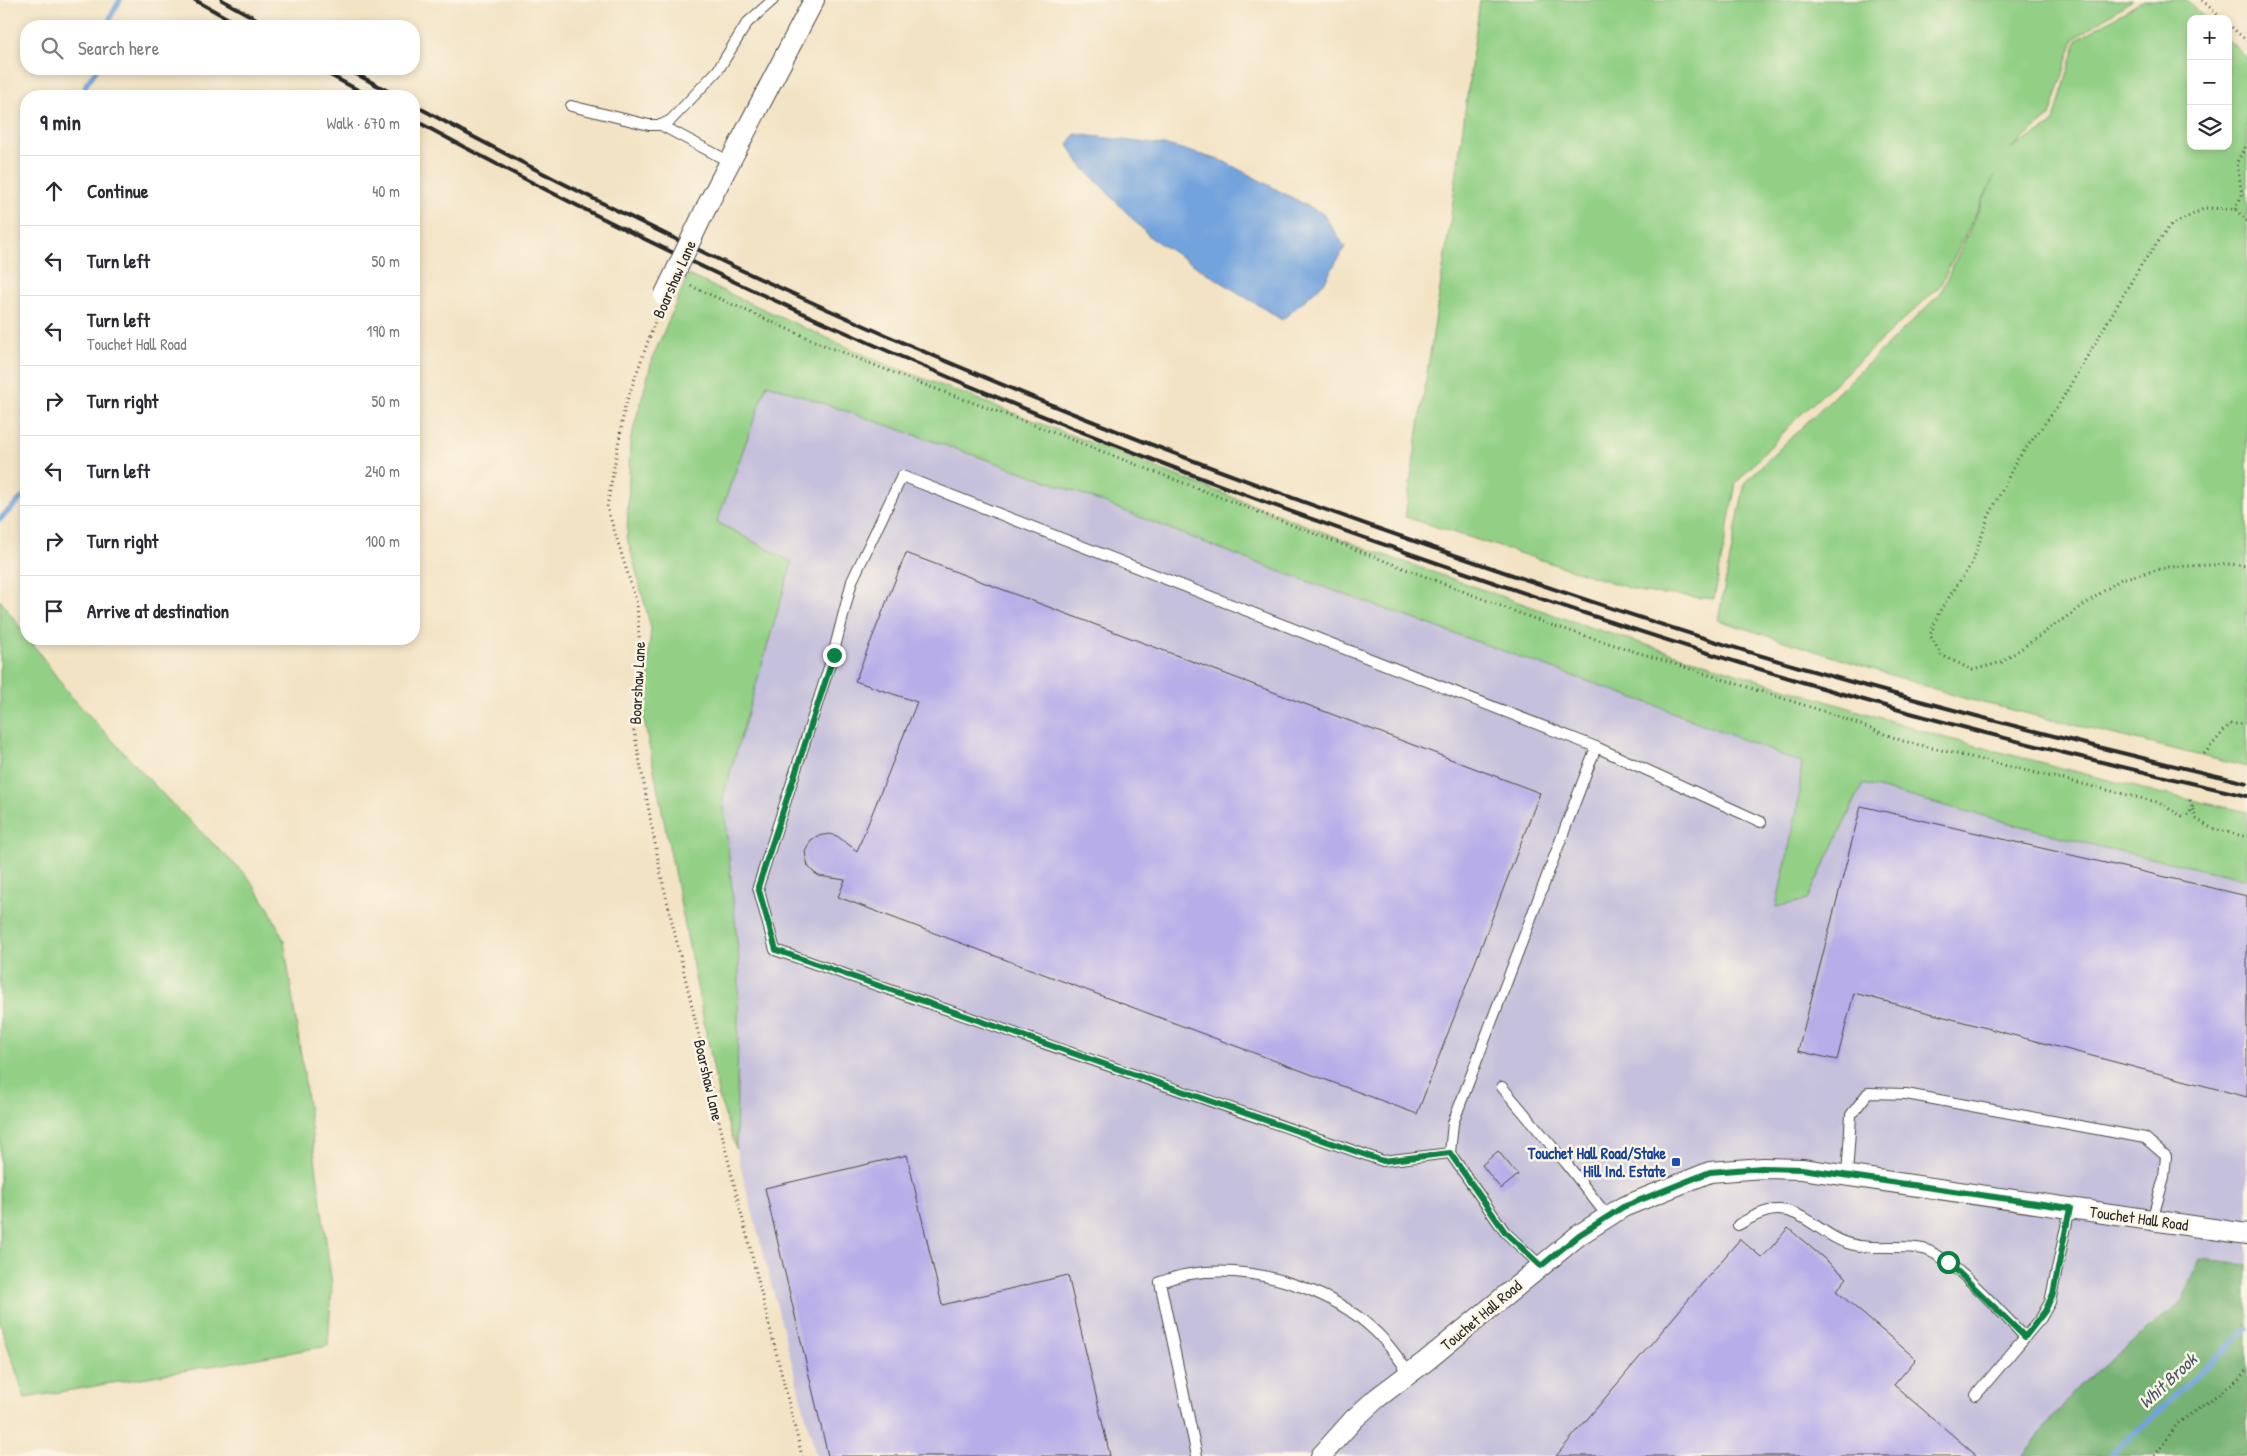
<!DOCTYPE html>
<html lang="en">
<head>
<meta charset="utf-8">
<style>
	:root { --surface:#fff; --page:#f2f2f3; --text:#2b2b33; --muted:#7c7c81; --line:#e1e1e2 }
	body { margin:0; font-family:"Patrick Hand",sans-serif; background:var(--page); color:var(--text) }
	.controls { position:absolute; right:15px; top:15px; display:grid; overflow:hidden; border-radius:10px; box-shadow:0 2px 8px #0003 }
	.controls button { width:45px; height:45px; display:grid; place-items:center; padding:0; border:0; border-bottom:1px solid var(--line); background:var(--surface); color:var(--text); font:25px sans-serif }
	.stop { position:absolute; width:15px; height:15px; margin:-11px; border:4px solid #0b8043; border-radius:50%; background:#fff }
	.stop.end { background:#0b8043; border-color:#fff; box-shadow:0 1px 5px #0008 }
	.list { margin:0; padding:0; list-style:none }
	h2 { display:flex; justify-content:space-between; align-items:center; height:65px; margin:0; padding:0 20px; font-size:21px }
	h2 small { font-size:16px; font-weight:400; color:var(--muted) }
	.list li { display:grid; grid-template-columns:32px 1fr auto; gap:15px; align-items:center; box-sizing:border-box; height:70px; padding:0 20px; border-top:1px solid var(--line) }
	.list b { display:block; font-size:19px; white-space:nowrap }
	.list p { margin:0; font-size:16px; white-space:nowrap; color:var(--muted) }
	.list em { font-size:16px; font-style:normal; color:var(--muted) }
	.icon { flex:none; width:28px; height:28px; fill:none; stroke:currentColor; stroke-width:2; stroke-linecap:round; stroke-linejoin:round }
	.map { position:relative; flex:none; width:2247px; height:1456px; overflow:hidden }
	.search { position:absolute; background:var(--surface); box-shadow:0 2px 8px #0003; left:20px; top:20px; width:400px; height:55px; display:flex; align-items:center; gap:12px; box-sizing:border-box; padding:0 18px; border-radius:20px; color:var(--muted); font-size:19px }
	.panel { position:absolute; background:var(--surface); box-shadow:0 2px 8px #0003; left:20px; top:90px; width:400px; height:555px; border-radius:20px }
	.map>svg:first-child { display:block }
</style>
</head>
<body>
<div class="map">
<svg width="2247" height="1456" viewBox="0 0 2247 1456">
	<rect width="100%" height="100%" fill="#fcf5e5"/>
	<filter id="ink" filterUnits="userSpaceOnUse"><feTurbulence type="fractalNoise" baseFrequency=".02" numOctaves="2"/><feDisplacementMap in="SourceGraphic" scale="10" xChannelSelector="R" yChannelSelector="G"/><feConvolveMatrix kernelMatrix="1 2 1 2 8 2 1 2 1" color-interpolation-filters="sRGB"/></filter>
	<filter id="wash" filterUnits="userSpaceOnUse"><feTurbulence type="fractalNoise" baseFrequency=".0096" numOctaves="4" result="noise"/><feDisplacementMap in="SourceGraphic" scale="20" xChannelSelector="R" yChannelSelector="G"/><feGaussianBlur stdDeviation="1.12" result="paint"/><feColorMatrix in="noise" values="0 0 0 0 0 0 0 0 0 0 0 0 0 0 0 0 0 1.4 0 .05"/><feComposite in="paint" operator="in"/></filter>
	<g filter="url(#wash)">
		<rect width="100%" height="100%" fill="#f3e3c5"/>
		<path fill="#c5c0db" d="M782 335 1867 752 2247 848V1456H816L736 1149 706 801 703 521Z"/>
		<g fill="#93d086" stroke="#5f7e58">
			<path d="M1480 0H2132L2074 39 2050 116 2011 149 2053 124 2077 40 2144 0H2187L2206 19H2191V146H2228V40L2247 58V767L1963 698 1718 620 1745 482 1940 294 1995 175 1940 286 1797 418 1736 483 1714 599 1642 592 1405 517 1450 223Z"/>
			<path d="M688 275 878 361 1373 551 1592 628 1946 738 2159 793 2247 812V879L2101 847 1863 784 1807 900 1776 907 1797 811 1802 763 1657 706 1262 565 1040 478 767 384 717 522 792 562 723 797 739 961 736 1149 719 1097 643 715 651 628 627 537 630 442 653 357Z"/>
			<path d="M0 600 26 635V639H29L70 695 173 805 248 877 269 909 284 941 303 1068 332 1285 328 1346 25 1398 0 1323Z"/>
		</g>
		<path fill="#76b273" stroke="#506e4f" d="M2200 1259 2247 1264V1456H2022L2078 1387 2182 1301Z"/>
		<path fill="#72a3dd" stroke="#4e6784" d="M1075 134 1171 146 1223 161 1323 214 1345 247 1324 283 1282 320 1151 238 1080 164 1068 145Z"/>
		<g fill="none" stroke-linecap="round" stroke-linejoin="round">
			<g stroke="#72a3dd" stroke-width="5.5">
				<path d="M108 26 111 16 120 0"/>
				<path d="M88 96 85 86 97 69"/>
				<path d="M0 519 26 494"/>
				<path d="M2110 1456 2247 1329"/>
			</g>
		</g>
		<g id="blocks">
			<g fill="#b7ade9">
				<path d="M906 553 1540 793 1417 1114 838 897 845 880 819 876 813 872 808 866 805 852 811 840 817 836 830 834 837 836 857 851 917 702 855 681Z"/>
				<path d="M1861 806 2247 896V1097L1854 993 1837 1060 1798 1051Z"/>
				<path d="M1498 1151 1518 1175 1501 1189 1482 1165Z"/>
				<path d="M907 1155 942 1305 1068 1275 1110 1456H828L765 1188Z"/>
				<path d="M1788 1228 1847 1278 1836 1291 1916 1359 1894 1385 1977 1456H1556L1740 1239 1762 1258Z"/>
			</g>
		</g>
	</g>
	<g filter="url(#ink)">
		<use href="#blocks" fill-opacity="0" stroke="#494742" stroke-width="1"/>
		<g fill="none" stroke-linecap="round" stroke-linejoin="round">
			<g stroke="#494742" stroke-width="12">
				<g id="lane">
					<path d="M571 106 649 125H661L671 120 718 70 747 23 773 0"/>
					<path d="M661 125 730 162"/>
					<path d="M1502 1087 1566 1163 1608 1217"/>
					<path d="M1450 1153 1383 1161 775 950 758 887 833 655 852 581 902 476 1596 747 1761 822"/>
					<path d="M1847 1176 1851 1115 1868 1093 1906 1094 2145 1138 2166 1156 2164 1178 2152 1220"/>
					<path d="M1738 1225C1747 1220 1758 1213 1769 1211 1800 1204 1820 1235 1847 1243 1872 1251 1898 1244 1923 1249 1952 1256 2002 1314 2025 1337"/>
					<path d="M1541 1266 1505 1232 1450 1153 1453 1123 1596 747"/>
					<path d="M1976 1395 2041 1318 2050 1302 2070 1208"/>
					<path d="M1197 1456 1160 1282C1170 1279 1180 1275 1190 1274 1252 1264 1331 1288 1376 1332 1389 1344 1399 1359 1409 1373"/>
				</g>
			</g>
			<g stroke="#494742" stroke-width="22">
				<g id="street">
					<path d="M707 206 814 0"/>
					<path d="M1321 1456 1354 1419 1377 1398 1426 1361 1579 1235 1623 1207 1710 1172 1763 1168 1802 1169 2247 1234"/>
				</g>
			</g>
			<g stroke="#494742" stroke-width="3" stroke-dasharray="1 4" stroke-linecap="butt">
				<path d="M2202 0 2222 19"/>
				<path d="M2228 24 2247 41"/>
				<path d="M2235 209 2242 195 2237 162 2247 144"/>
				<path d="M2247 221 2235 209 2205 208 2170 226 2141 265 2058 406 2017 460 1988 518 1972 563 1939 612 1930 635 1941 655 1973 670 2002 662 2121 579 2169 567 2231 564 2247 566"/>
				<path d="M691 286 826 346 917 382 1039 427 1545 623 1826 712 1903 741 2157 802 2182 816 2189 814 2193 806"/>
				<path d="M658 313 625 406 607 507 637 604 641 665 632 720 661 875 731 1172 802 1456"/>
				<path d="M2204 754 2230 724H2247"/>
				<path d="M2190 800 2196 819 2211 828 2247 837"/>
				<path d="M2155 1456 2177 1424 2238 1380 2247 1369"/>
			</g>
			<use href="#lane" stroke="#fff" stroke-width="10"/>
			<use href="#street" stroke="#fff" stroke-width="20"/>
			<g stroke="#2b2b2b" stroke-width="4">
				<path d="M195 0 241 26"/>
				<path d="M222 0 269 26"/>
				<path d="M319 69 369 96"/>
				<path d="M347 69 397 96"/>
				<path d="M414 105C740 283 1083 427 1434 548 1555 590 1676 631 1799 667 1947 710 2097 748 2247 783"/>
				<path d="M414 120C740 298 1083 442 1434 562 1552 603 1670 642 1789 678 1940 724 2094 761 2247 796"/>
			</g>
			<g stroke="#494742" stroke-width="22" stroke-linecap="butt">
				<path id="street-bridge" d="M664 296 707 206"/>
			</g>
			<use href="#street-bridge" stroke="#fff" stroke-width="20"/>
		</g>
	</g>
	<g fill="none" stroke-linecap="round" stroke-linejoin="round" filter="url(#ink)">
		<path stroke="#0b8043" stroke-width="6" d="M834 655 758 887 776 950 1383 1161 1450 1153 1505 1232 1541 1266 1579 1235 1623 1207 1710 1172 1762 1168 1802 1169 2070 1208 2053 1294 2045 1311 2025 1337 1948 1262"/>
	</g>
	<rect fill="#1a4fb4" stroke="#fcf5e5" stroke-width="2" x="1671" y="1157" width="10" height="10" rx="2.5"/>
	<g text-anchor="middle" stroke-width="5" stroke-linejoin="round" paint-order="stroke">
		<g font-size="16" fill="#2b2b2b" stroke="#fcf5e5">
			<text transform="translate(674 279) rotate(-66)" y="6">Boarshaw Lane</text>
			<text transform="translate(637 683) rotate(-87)" y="6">Boarshaw Lane</text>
			<text transform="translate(709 1080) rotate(77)" y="6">Boarshaw Lane</text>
			<text transform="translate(2139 1218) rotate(8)" y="6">Touchet Hall Road</text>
			<text transform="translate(1481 1315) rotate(-40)" y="6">Touchet Hall Road</text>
		</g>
		<g font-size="16" font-weight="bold" fill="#164399" stroke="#fcf5e5" text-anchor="end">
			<text x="1666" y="1159">Touchet Hall Road/Stake<tspan x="1666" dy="18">Hill Ind. Estate</tspan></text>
		</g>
		<g font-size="18" font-style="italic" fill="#445569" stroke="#fcf5e5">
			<text transform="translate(2168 1381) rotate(-43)" y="6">Whit Brook</text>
		</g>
	</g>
</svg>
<div class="controls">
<button>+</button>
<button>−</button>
<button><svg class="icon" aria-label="layers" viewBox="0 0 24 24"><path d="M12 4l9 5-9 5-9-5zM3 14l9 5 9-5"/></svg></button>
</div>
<div class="stop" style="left:1948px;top:1262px"></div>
<div class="stop end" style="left:834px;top:655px"></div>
<div class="search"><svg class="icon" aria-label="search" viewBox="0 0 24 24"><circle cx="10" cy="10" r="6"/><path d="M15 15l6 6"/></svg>Search here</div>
<section class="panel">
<h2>9 min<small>Walk · 670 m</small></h2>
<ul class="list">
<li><svg class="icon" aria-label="ahead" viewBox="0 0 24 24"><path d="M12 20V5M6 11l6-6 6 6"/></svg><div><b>Continue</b></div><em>40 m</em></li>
<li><svg class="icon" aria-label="left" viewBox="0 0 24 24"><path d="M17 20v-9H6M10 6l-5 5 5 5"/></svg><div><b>Turn left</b></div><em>50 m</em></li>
<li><svg class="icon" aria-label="left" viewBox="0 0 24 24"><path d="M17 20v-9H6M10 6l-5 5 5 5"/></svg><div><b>Turn left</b><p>Touchet Hall Road</p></div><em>190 m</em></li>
<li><svg class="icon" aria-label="right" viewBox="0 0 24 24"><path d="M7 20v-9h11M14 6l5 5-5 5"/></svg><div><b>Turn right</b></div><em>50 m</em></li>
<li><svg class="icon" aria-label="left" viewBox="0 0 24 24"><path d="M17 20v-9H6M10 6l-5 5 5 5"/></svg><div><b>Turn left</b></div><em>240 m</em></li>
<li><svg class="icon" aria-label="right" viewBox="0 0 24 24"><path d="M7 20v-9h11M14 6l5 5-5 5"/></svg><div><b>Turn right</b></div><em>100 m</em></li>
<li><svg class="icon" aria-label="arrive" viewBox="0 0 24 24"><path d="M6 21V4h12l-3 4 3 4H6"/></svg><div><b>Arrive at destination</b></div></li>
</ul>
</section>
</div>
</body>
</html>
